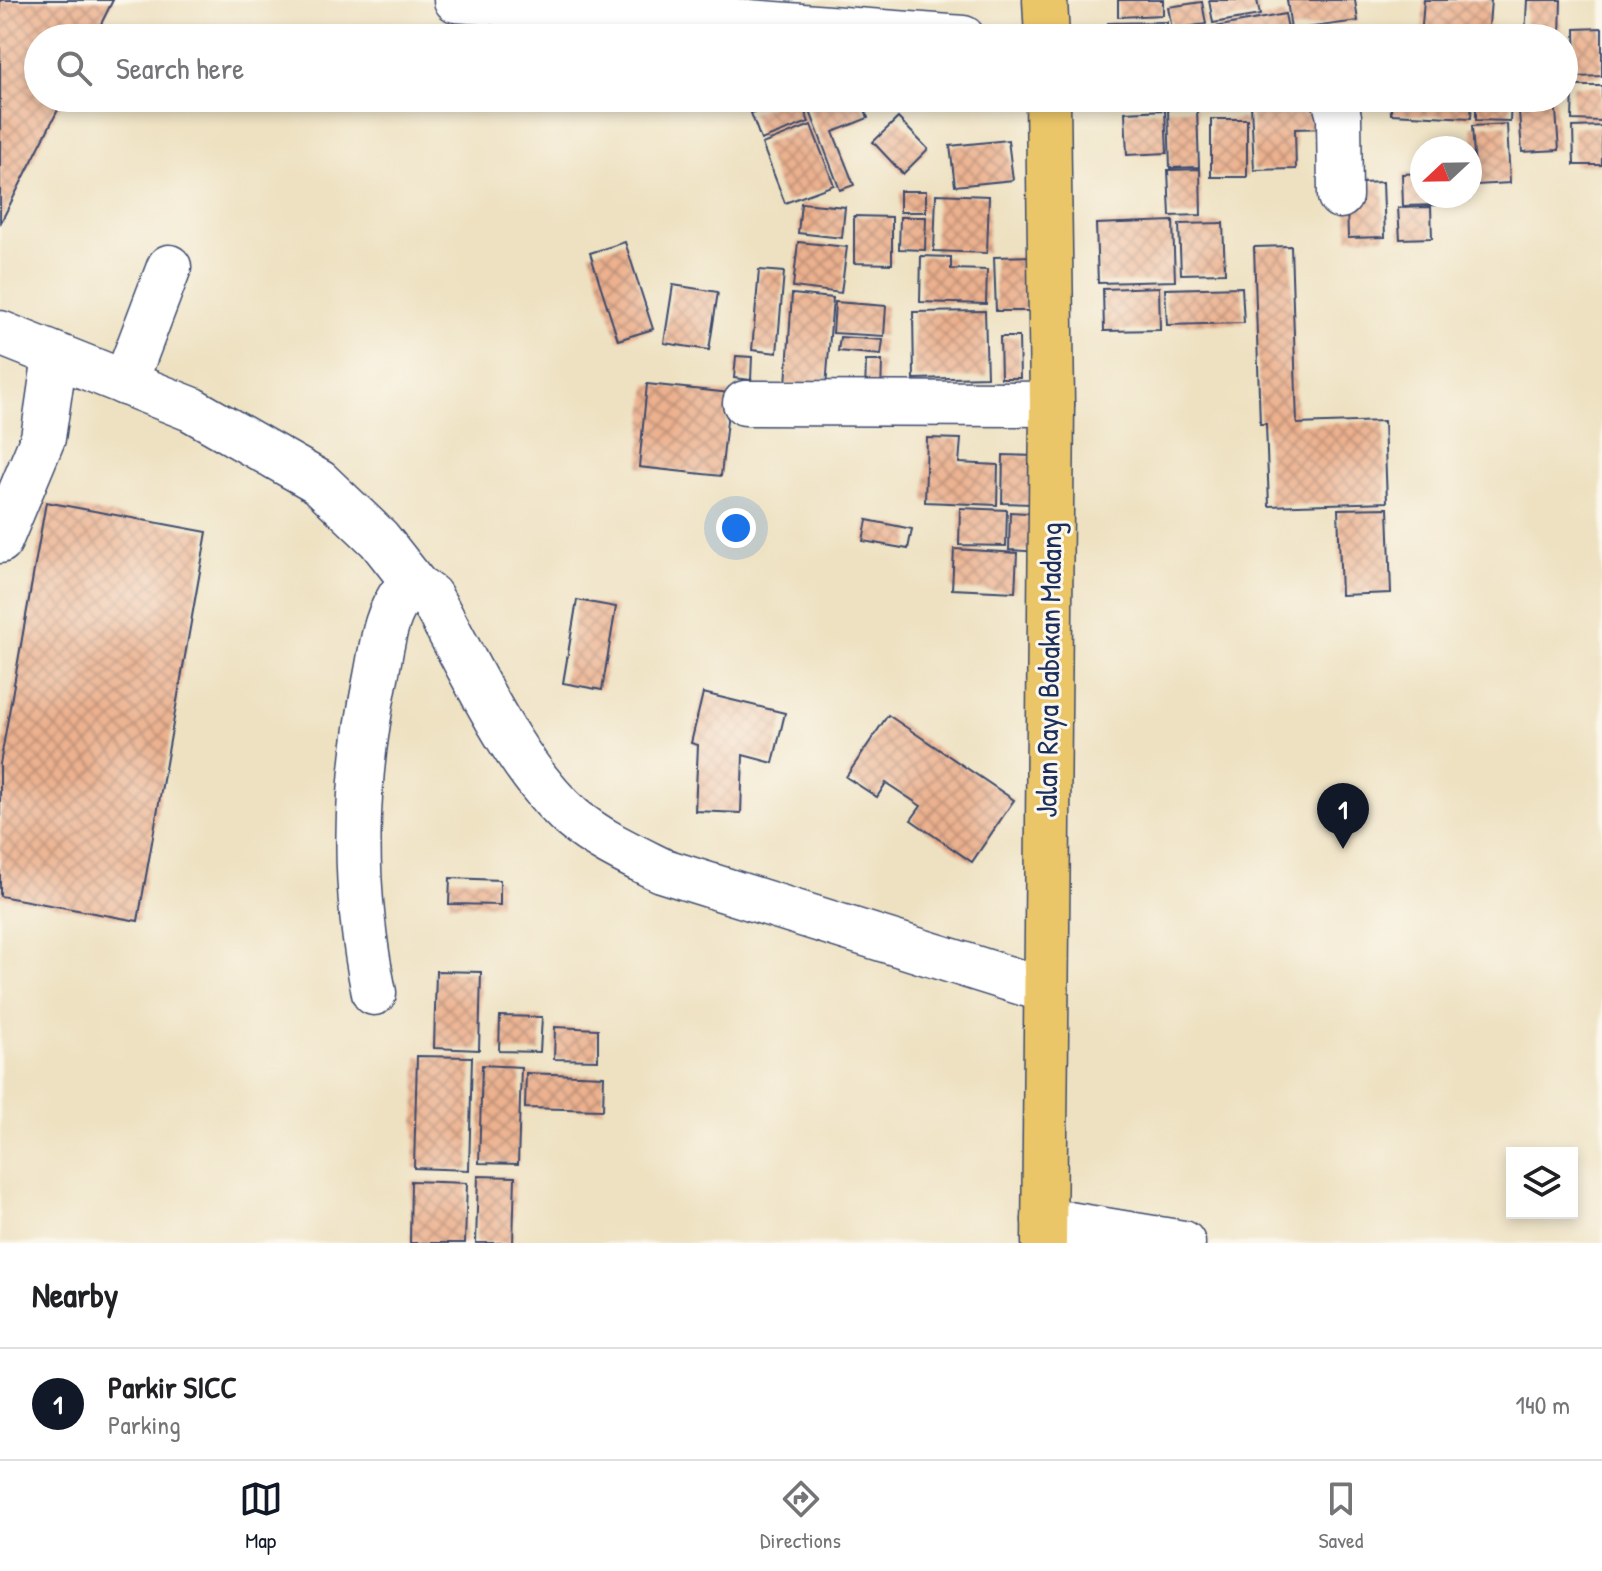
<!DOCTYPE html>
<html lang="en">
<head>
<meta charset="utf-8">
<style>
	:root { --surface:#fff; --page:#f2f2f2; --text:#202124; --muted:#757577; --line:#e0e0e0; --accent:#111827 }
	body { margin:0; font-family:"Patrick Hand",sans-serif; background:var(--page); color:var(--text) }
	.controls { position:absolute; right:24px; bottom:24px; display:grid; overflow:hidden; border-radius:0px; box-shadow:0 4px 12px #0003 }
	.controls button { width:72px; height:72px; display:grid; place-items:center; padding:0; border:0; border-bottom:2px solid var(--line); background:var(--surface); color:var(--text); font:40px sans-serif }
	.compass { position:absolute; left:1410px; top:136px; width:72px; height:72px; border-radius:50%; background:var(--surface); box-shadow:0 4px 12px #0003; rotate:248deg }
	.you { position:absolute; left:736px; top:528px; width:28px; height:28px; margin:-20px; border:6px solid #fff; border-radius:50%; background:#1a73e8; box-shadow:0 0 0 12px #1a73e833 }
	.badge { display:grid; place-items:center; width:52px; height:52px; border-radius:50%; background:var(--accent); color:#fff; font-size:26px; font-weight:700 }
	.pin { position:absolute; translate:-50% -66px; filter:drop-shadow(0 2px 4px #0008) }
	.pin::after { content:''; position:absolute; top:42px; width:28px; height:24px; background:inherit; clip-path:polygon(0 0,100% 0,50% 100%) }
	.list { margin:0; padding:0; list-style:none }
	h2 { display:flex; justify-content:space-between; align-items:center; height:104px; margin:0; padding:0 32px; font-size:34px }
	h2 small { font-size:26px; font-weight:400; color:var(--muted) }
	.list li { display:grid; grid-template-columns:52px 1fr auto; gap:24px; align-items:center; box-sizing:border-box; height:112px; padding:0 32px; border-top:2px solid var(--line) }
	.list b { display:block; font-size:30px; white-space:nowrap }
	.list p { margin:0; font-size:26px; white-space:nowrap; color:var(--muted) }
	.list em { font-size:26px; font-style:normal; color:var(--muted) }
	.icon { flex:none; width:44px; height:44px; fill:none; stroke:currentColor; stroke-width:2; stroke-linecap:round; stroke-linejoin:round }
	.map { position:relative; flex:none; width:1602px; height:1243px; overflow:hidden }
	.search { position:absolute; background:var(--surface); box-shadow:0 4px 12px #0003; left:24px; right:24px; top:24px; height:88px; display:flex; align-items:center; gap:20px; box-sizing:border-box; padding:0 28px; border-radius:44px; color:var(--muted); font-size:30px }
	.sheet { height:216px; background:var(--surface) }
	nav { display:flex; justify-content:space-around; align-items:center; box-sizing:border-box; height:112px; border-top:2px solid var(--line); background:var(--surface); font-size:22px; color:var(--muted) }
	nav a { display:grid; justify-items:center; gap:4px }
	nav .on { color:var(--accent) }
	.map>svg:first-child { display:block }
</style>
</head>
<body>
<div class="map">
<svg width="1602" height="1243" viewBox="0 0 1602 1243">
	<defs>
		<pattern id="building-cross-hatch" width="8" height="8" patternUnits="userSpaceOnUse" patternTransform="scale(2)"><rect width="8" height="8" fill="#ecb18e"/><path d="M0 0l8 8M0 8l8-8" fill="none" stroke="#be9077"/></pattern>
	</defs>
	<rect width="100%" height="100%" fill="#fbf7ec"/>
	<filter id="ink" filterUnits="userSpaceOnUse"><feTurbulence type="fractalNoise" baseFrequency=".0125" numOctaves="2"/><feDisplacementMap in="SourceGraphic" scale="16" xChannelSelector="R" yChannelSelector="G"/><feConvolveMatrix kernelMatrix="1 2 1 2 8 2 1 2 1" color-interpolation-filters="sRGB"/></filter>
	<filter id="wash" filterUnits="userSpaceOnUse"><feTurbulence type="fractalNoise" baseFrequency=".006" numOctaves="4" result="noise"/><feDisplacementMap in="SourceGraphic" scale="32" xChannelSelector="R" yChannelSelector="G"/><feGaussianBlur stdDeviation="1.8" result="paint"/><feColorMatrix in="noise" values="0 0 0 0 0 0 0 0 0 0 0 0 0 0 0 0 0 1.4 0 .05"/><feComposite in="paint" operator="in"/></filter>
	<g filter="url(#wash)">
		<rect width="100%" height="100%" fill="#eee1c1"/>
		<g id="blocks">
			<g fill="url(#building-cross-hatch)">
				<path d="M0 0H113L94 38H38V98H64L0 224Z"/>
				<path d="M1118 0H1163V15L1118 17Z"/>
				<path d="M1209 0H1257L1260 15 1213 23Z"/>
				<path d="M1287 0H1355L1358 21 1291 30Z"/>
				<path d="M1424 0H1491L1488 38H1421Z"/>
				<path d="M1527 0H1561L1560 38H1525Z"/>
				<path d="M1202 2 1206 24 1172 29 1168 7Z"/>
				<path d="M1285 14 1290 38H1217L1215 27Z"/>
				<path d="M1167 22V38H1109L1108 23Z"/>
				<path d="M1602 28V76L1576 77 1575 29Z"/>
				<path d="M1208 29 1210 38H1175L1174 34Z"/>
				<path d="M1573 86H1602V121L1572 120Z"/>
				<path d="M745 98H769L752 109Z"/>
				<path d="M789 98H799L809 122 761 140 751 113Z"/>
				<path d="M805 98H861L868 118 833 132 854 185 840 190Z"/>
				<path d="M1391 98H1472L1471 118 1391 114Z"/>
				<path d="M1476 98H1511L1510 121 1476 120Z"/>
				<path d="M1518 98H1555L1559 150 1522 152Z"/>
				<path d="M1294 102V107L1326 106 1327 128 1295 129 1296 169 1254 170 1251 104Z"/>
				<path d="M1168 109H1197L1199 167 1170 168Z"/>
				<path d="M1165 110 1167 153 1127 155 1125 112Z"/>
				<path d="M898 118 928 149 903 174 873 142Z"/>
				<rect x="1211" y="119" width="36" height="58"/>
				<path d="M1507 124 1510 183 1476 185 1472 126Z"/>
				<path d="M811 125 834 185 785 203 762 144Z"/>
				<path d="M1602 126V165H1574L1573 127Z"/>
				<path d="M1008 140 1013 180 955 186 950 146Z"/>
				<path d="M1200 169 1201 215 1170 216 1168 170Z"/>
				<path d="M1422 173V196H1437V205L1403 206 1402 174Z"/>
				<path d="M1383 182 1385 237 1348 238 1347 202H1362L1361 183Z"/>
				<rect x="900" y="191" width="26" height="21"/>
				<path d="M936 194 989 196 987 253 934 251Z"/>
				<path d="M801 203 845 207 842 238 798 233Z"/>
				<path d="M1431 207 1432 238 1400 239 1398 208Z"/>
				<path d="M854 216 892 217V264L854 263Z"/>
				<path d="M900 217H926L925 250 899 249Z"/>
				<path d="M1173 221 1175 281 1098 283 1096 224Z"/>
				<path d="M1223 223 1225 273 1181 274 1179 224Z"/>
				<path d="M625 242 653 329 618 340 590 253Z"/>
				<path d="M798 242 847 247 841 293 793 287Z"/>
				<path d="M1291 246 1297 424 1384 421 1387 502 1269 506 1266 424H1260L1254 247Z"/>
				<path d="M921 256 951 257V269L987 270 986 304 920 302Z"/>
				<path d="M1033 256 1034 311H996L994 257Z"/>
				<path d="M759 270 784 272 777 353 752 350Z"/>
				<path d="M673 285 718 292 709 350 664 343Z"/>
				<path d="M1159 287 1160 330 1104 331 1103 289Z"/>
				<path d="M1242 287 1244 323 1167 325 1165 289Z"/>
				<path d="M792 294 833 298 826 387 786 385Z"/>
				<path d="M835 302 886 306 884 336 833 333Z"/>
				<path d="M985 311 987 377 914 379 913 312Z"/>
				<path d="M840 337 883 340 881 355 838 351Z"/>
				<path d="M1000 337H1019L1020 378H1001Z"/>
				<path d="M736 356 752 357 751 380 734 378Z"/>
				<path d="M866 361H882L881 394 865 393Z"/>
				<path d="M647 384 730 393 721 476 639 467Z"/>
				<path d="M927 438 961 439 959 463 998 465 997 505 925 502Z"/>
				<path d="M1003 455 1035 456 1033 504 1002 503Z"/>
				<path d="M46 502 207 532 138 921 0 896V764Z"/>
				<path d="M960 508 1007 510 1006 546 959 545Z"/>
				<path d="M1388 508 1391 593 1341 595 1338 509Z"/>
				<path d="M1010 512 1043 514 1042 552 1009 550Z"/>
				<path d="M867 520 912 529 908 549 863 541Z"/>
				<path d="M954 549 1017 553 1015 592 952 589Z"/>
				<path d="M577 600 616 607 602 690 563 683Z"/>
				<path d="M703 693 785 713 773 763 743 755 741 813 695 811 698 745 691 743Z"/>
				<path d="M888 715 1014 800 972 862 911 820 921 806 886 783 877 797 846 777Z"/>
				<path d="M450 878 500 880V905L449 904Z"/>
				<path d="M436 971 481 972 479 1050 434 1048Z"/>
				<path d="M500 1016 542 1017 540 1052 499 1051Z"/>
				<path d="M555 1027 598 1029V1060L554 1059Z"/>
				<path d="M417 1056 472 1057 469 1170 414 1168Z"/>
				<path d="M482 1065 521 1067 518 1164 479 1163Z"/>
				<path d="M526 1073 604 1076 603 1110 525 1108Z"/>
				<path d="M478 1176 515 1177 513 1243H476Z"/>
				<path d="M411 1181 467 1183 465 1243H410Z"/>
			</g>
		</g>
	</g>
	<g filter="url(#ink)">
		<use href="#blocks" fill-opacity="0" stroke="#3b4a6d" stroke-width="2"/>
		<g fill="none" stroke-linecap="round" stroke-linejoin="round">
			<g stroke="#3b4a6d" stroke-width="47">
				<g id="minor">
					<path d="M456 0 963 38"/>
					<path d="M1334 98 1339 117 1340 196"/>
					<path d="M0 333 191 409 319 482 379 539 416 586 430 596C469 665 513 766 572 818 598 840 631 855 661 870L1045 990"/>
					<path d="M125 383 169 267"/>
					<path d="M745 403 1052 404"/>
					<path d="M0 541 43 438 55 356"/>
					<path d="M374 993C352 884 354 786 376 677 382 647 384 616 404 591L416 586"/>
					<path d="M1044 1220 1183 1243"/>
				</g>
			</g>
			<g stroke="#3b4a6d" stroke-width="47">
				<g id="major">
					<path d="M1045 0 1047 38"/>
					<path d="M1044 1243 1052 404 1048 98"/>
				</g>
			</g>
			<use href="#minor" stroke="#fff" stroke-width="44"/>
			<use href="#major" stroke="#ebc669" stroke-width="44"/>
		</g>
	</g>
	<g text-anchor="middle" stroke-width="6" stroke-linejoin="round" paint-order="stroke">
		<g font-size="30" fill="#1b2f5e" stroke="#fbf7ec">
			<text transform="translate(1049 670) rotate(-89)" y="10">Jalan Raya Babakan Madang</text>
		</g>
	</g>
</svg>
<div class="controls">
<button><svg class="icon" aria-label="layers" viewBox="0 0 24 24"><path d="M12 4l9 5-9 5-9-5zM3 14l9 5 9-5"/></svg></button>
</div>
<svg class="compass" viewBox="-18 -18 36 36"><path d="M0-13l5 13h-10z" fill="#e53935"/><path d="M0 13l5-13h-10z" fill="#757577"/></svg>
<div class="you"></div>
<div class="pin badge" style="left:1343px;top:849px">1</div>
<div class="search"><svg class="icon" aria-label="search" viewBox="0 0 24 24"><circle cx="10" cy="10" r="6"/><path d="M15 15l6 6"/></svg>Search here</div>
</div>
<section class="sheet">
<h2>Nearby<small></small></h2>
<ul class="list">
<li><span class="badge">1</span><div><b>Parkir SICC</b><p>Parking</p></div><em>140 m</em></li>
</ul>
</section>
<nav>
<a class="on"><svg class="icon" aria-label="map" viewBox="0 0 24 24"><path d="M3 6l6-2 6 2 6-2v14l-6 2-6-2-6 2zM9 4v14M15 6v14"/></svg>Map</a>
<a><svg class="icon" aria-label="directions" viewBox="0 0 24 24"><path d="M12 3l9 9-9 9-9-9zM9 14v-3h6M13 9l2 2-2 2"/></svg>Directions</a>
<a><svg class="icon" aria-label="saved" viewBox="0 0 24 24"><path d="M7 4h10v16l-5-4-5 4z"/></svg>Saved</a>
</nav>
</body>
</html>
